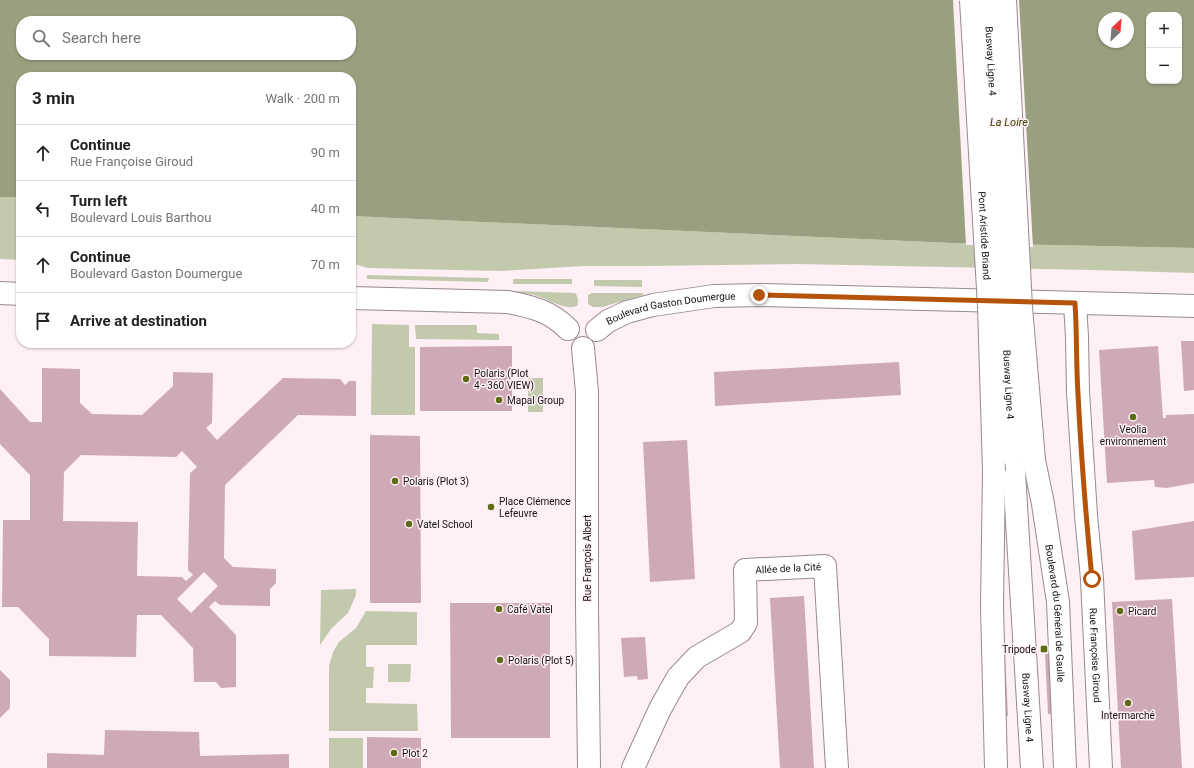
<!DOCTYPE html>
<html lang="en">
<head>
<meta charset="utf-8">
<style>
	:root { --surface:#fff; --page:#f6f6f6; --text:#222; --muted:#767676; --line:#e0e0e0 }
	body { margin:0; font-family:Roboto,sans-serif; background:var(--page); color:var(--text) }
	.controls { position:absolute; right:12px; top:12px; display:grid; overflow:hidden; border-radius:8px; box-shadow:0 1px 3px #0004 }
	.controls button { width:36px; height:36px; display:grid; place-items:center; padding:0; border:0; border-bottom:1px solid var(--line); background:var(--surface); color:var(--text); font:20px sans-serif }
	.compass { position:absolute; left:1098px; top:12px; width:36px; height:36px; border-radius:50%; background:var(--surface); box-shadow:0 1px 3px #0004; rotate:26deg }
	.stop { position:absolute; width:12px; height:12px; margin:-9px; border:3px solid #b45309; border-radius:50%; background:#fff }
	.stop.end { background:#b45309; border-color:#fff; box-shadow:0 1px 4px #0008 }
	.list { margin:0; padding:0; list-style:none }
	h2 { display:flex; justify-content:space-between; align-items:center; height:52px; margin:0; padding:0 16px; font-size:17px }
	h2 small { font-size:13px; font-weight:400; color:var(--muted) }
	.list li { display:grid; grid-template-columns:26px 1fr auto; gap:12px; align-items:center; box-sizing:border-box; height:56px; padding:0 16px; border-top:1px solid var(--line) }
	.list b { display:block; font-size:15px; white-space:nowrap }
	.list p { margin:0; font-size:13px; white-space:nowrap; color:var(--muted) }
	.list em { font-size:13px; font-style:normal; color:var(--muted) }
	.icon { flex:none; width:22px; height:22px; fill:none; stroke:currentColor; stroke-width:2; stroke-linecap:round; stroke-linejoin:round }
	.map { position:relative; flex:none; width:1194px; height:768px; overflow:hidden }
	.search { position:absolute; background:var(--surface); box-shadow:0 1px 3px #0004; left:16px; top:16px; width:340px; height:44px; display:flex; align-items:center; gap:10px; box-sizing:border-box; padding:0 14px; border-radius:16px; color:var(--muted); font-size:15px }
	.panel { position:absolute; background:var(--surface); box-shadow:0 1px 3px #0004; left:16px; top:72px; width:340px; height:276px; border-radius:16px }
	.map>svg:first-child { display:block }
</style>
</head>
<body>
<div class="map">
<svg width="1194" height="768" viewBox="0 0 1194 768">
	<rect width="100%" height="100%" fill="#fef0f5"/>
	<g fill="#c2c9ad">
		<path d="M0 197H21V260L0 259Z"/>
		<path d="M351 216 952 243 1194 248V273L1092 270 798 264 644 266H584L501 271 368 268 351 263Z"/>
		<path d="M367 275 489 278 488 282 367 279Z"/>
		<rect x="513" y="279" width="59" height="5"/>
		<path d="M594 280H642V287L594 286Z"/>
		<path d="M514 291 575 293C578 296 579 302 577 306 564 311 549 299 537 296 530 293 522 294 515 294Z"/>
		<path d="M592 293H643V295L602 307H593L588 304V295Z"/>
		<path d="M372 324 409 325V347H415V415H371Z"/>
		<path d="M415 325H477V333L499 334V340L416 339Z"/>
		<rect x="528" y="378" width="15" height="34"/>
		<path d="M356 589V595L348 613 331 629 320 645 321 590Z"/>
		<path d="M366 611 417 612V645H366V667H374L373 688H366V703L417 704 418 731H329V666L333 652 339 642 356 628Z"/>
		<path d="M388 664H411L410 682H388Z"/>
		<rect x="329" y="738" width="34" height="30"/>
	</g>
	<path fill="#99a07f" fill-rule="evenodd" d="M0 0H1194V248L952 243 351 216V77H21V197H0ZM1149 15H1179V81H1149ZM1104 18H1128V42H1104ZM21 21H351V55H21Z"/>
	<path fill="#fef0f5" d="M953 0H1019L1033 247 966 245Z"/>
	<g fill="#cea9b7" fill-rule="evenodd">
		<path d="M1181 341H1194V390L1184 391Z"/>
		<path d="M512 346V411H420V347Z"/>
		<path d="M1158 346 1163 418H1166V415L1194 414V483L1167 488 1155 487 1154 480 1107 483 1099 350Z"/>
		<path d="M899 362 901 395 715 406 714 372Z"/>
		<path d="M42 368 80 369V403L92 414 142 415 173 386V372L213 373 212 423 206 428 217 440 283 378 340 379 345 385 349 381H356V416L298 415 225 485 224 558 233 567 276 569V583L270 589V606L220 605 215 601 209 607 236 635V687L221 688 216 682H194L193 648 161 615H137L136 657 49 656V639L18 607H2L3 520H30V475L0 444V389L30 422H42ZM182 451 197 467 190 473 188 570 193 575 186 581 182 577 137 576 138 522 63 521 64 472 81 455 176 457ZM204 572 218 586 191 613 177 599Z"/>
		<path d="M370 435 420 436 421 603H370Z"/>
		<path d="M687 440 695 579 650 582 643 442Z"/>
		<path d="M1194 521V577L1135 580 1132 531Z"/>
		<path d="M804 596 814 768H780L770 598Z"/>
		<path d="M1172 599 1182 768H1121L1112 602Z"/>
		<path d="M450 603H550V738H451Z"/>
		<path d="M645 637 648 679 638 680 637 676 624 677 621 638Z"/>
		<path d="M1045 654H1051L1054 714H1048Z"/>
		<path d="M1005 656 1008 716 1002 717 999 657Z"/>
		<path d="M0 670 10 680V708L0 718Z"/>
		<path d="M105 730 199 732 200 756 289 754V768H47V753L104 755Z"/>
		<path d="M367 737 421 738V768H367Z"/>
	</g>
	<g fill="none" stroke-linecap="round" stroke-linejoin="round">
		<g stroke="#978a8f" stroke-width="24">
			<g id="minor">
				<path d="M0 293 21 294"/>
				<path d="M351 298 508 302C533 307 550 311 568 329"/>
				<path id="s1" d="M1075 303 1077 337 1078 392 1086 515 1092 579 1101 768"/>
				<path id="s2" d="M597 330 608 321 627 312 653 305 714 296 759 295 964 300 1194 306"/>
				<path d="M583 348 587 392V606L589 768"/>
				<path id="s3" d="M1013 456 1032 768"/>
				<path id="s4" d="M633 768 660 709 678 677 697 657 740 632 746 623 745 570 825 566 837 768"/>
			</g>
		</g>
		<g stroke="#978a8f" stroke-width="24">
			<g id="major">
				<path id="s5" d="M1034 460 1043 504 1058 602 1065 768"/>
				<path d="M994 471 992 606 996 768"/>
			</g>
		</g>
		<use href="#minor" stroke="#fff" stroke-width="22"/>
		<use href="#major" stroke="#fff" stroke-width="22"/>
		<g stroke="#978a8f" stroke-width="24" stroke-linecap="butt">
			<g id="minor-bridge">
				<path id="s6" d="M988 0 1013 456"/>
			</g>
		</g>
		<g stroke="#978a8f" stroke-width="24" stroke-linecap="butt">
			<g id="major-bridge">
				<path id="s7" d="M971 0 989 306 994 471"/>
				<path d="M1005 0 1021 307 1034 460"/>
			</g>
		</g>
		<use href="#minor-bridge" stroke="#fff" stroke-width="22"/>
		<use href="#major-bridge" stroke="#fff" stroke-width="22"/>
	</g>
	<g fill="none" stroke-linecap="round" stroke-linejoin="round">
		<path stroke="#b45309" stroke-width="5" d="M759 295 1075 303C1077 333 1076 363 1078 394 1081 455 1086 517 1092 579"/>
	</g>
	<g fill="#5e6b14" stroke="#fef0f5" stroke-width="1.5">
		<circle cx="466" cy="379" r="4"/>
		<circle cx="499" cy="400" r="4"/>
		<circle cx="1133" cy="417" r="4"/>
		<circle cx="395" cy="481" r="4"/>
		<circle cx="491" cy="507" r="4"/>
		<circle cx="409" cy="524" r="4"/>
		<circle cx="499" cy="609" r="4"/>
		<circle cx="1120" cy="611" r="4"/>
		<rect x="1040" y="645" width="8" height="8" rx="2"/>
		<circle cx="500" cy="660" r="4"/>
		<circle cx="1128" cy="703" r="4"/>
		<circle cx="394" cy="753" r="4"/>
	</g>
	<g text-anchor="middle" stroke-width="3" stroke-linejoin="round" paint-order="stroke">
		<g font-size="10" fill="#151113" stroke="#fef0f5">
			<text dy="4" stroke="none"><textPath href="#s6" startOffset="61">Busway Ligne 4</textPath></text>
			<text dy="4" stroke="none"><textPath href="#s7" startOffset="236">Pont Aristide Briand</textPath></text>
			<text dy="4" stroke="none"><textPath href="#s2" startOffset="79">Boulevard Gaston Doumergue</textPath></text>
			<text dy="4" stroke="none"><textPath href="#s6" startOffset="385">Busway Ligne 4</textPath></text>
			<text transform="translate(587 558) rotate(-90)" y="4">Rue François Albert</text>
			<text dy="4" stroke="none"><textPath href="#s4" startOffset="286">Allée de la Cité</textPath></text>
			<text dy="4" stroke="none"><textPath href="#s5" startOffset="155">Boulevard du Général de Gaulle</textPath></text>
			<text dy="4" stroke="none"><textPath href="#s1" startOffset="353">Rue Françoise Giroud</textPath></text>
			<text dy="4" stroke="none"><textPath href="#s3" startOffset="252">Busway Ligne 4</textPath></text>
		</g>
		<g font-size="10" fill="#151113" stroke="#fef0f5" text-anchor="start">
			<text x="474" y="377">Polaris (Plot<tspan x="474" dy="12">4 - 360 VIEW)</tspan></text>
			<text x="507" y="404">Mapal Group</text>
			<text x="1133" y="433" text-anchor="middle">Veolia<tspan x="1133" dy="12">environnement</tspan></text>
			<text x="403" y="485">Polaris (Plot 3)</text>
			<text x="499" y="505">Place Clémence<tspan x="499" dy="12">Lefeuvre</tspan></text>
			<text x="417" y="528">Vatel School</text>
			<text x="507" y="613">Café Vatel</text>
			<text x="1128" y="615">Picard</text>
			<text x="1036" y="653" text-anchor="end">Tripode</text>
			<text x="508" y="664">Polaris (Plot 5)</text>
			<text x="1128" y="719" text-anchor="middle">Intermarché</text>
			<text x="402" y="757">Plot 2</text>
		</g>
		<g font-size="11" font-style="italic" fill="#353e02" stroke="#fef0f5">
			<text x="1009" y="126">La Loire</text>
		</g>
	</g>
</svg>
<div class="controls">
<button>+</button>
<button>−</button>
</div>
<svg class="compass" viewBox="-18 -18 36 36"><path d="M0-13l5 13h-10z" fill="#e53935"/><path d="M0 13l5-13h-10z" fill="#767676"/></svg>
<div class="stop" style="left:1092px;top:579px"></div>
<div class="stop end" style="left:759px;top:295px"></div>
<div class="search"><svg class="icon" aria-label="search" viewBox="0 0 24 24"><circle cx="10" cy="10" r="6"/><path d="M15 15l6 6"/></svg>Search here</div>
<section class="panel">
<h2>3 min<small>Walk · 200 m</small></h2>
<ul class="list">
<li><svg class="icon" aria-label="ahead" viewBox="0 0 24 24"><path d="M12 20V5M6 11l6-6 6 6"/></svg><div><b>Continue</b><p>Rue Françoise Giroud</p></div><em>90 m</em></li>
<li><svg class="icon" aria-label="left" viewBox="0 0 24 24"><path d="M17 20v-9H6M10 6l-5 5 5 5"/></svg><div><b>Turn left</b><p>Boulevard Louis Barthou</p></div><em>40 m</em></li>
<li><svg class="icon" aria-label="ahead" viewBox="0 0 24 24"><path d="M12 20V5M6 11l6-6 6 6"/></svg><div><b>Continue</b><p>Boulevard Gaston Doumergue</p></div><em>70 m</em></li>
<li><svg class="icon" aria-label="arrive" viewBox="0 0 24 24"><path d="M6 21V4h12l-3 4 3 4H6"/></svg><div><b>Arrive at destination</b></div></li>
</ul>
</section>
</div>
</body>
</html>
